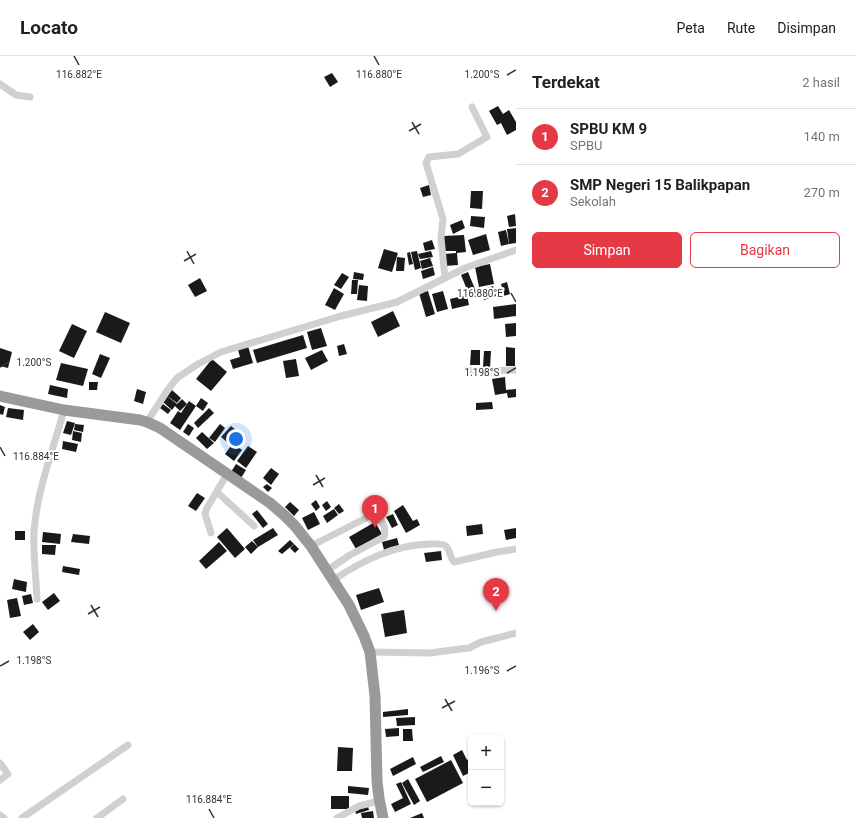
<!DOCTYPE html>
<html lang="id">
<head>
<meta charset="utf-8">
<style>
	:root { --surface:#fff; --page:#f2f2f2; --text:#202124; --muted:#757577; --line:#e0e0e0; --accent:#e63946 }
	body { margin:0; font-family:Roboto,sans-serif; background:var(--page); color:var(--text) }
	.controls { position:absolute; right:12px; bottom:12px; display:grid; overflow:hidden; border-radius:6px; box-shadow:0 1px 3px #0004 }
	.controls button { width:36px; height:36px; display:grid; place-items:center; padding:0; border:0; border-bottom:1px solid var(--line); background:var(--surface); color:var(--text); font:20px sans-serif }
	.you { position:absolute; left:236px; top:383px; width:14px; height:14px; margin:-10px; border:3px solid #fff; border-radius:50%; background:#1a73e8; box-shadow:0 0 0 6px #1a73e833 }
	.badge { display:grid; place-items:center; width:26px; height:26px; border-radius:50%; background:var(--accent); color:#fff; font-size:13px; font-weight:700 }
	.pin { position:absolute; translate:-50% -33px; filter:drop-shadow(0 1px 2px #0008) }
	.pin::after { content:''; position:absolute; top:21px; width:14px; height:12px; background:inherit; clip-path:polygon(0 0,100% 0,50% 100%) }
	.list { margin:0; padding:0; list-style:none }
	h2 { display:flex; justify-content:space-between; align-items:center; height:52px; margin:0; padding:0 16px; font-size:17px }
	h2 small { font-size:13px; font-weight:400; color:var(--muted) }
	.list li { display:grid; grid-template-columns:26px 1fr auto; gap:12px; align-items:center; box-sizing:border-box; height:56px; padding:0 16px; border-top:1px solid var(--line) }
	.list b { display:block; font-size:15px; white-space:nowrap }
	.list p { margin:0; font-size:13px; white-space:nowrap; color:var(--muted) }
	.list em { font-size:13px; font-style:normal; color:var(--muted) }
	.actions { display:flex; gap:8px; padding:12px 16px }
	.actions a { flex:1; padding:9px 0; border:1px solid var(--accent); border-radius:6px; text-align:center; font-size:14px; color:var(--accent) }
	.actions .main { background:var(--accent); color:#fff }
	.map { position:relative; flex:none; width:516px; height:762px; overflow:hidden }
	header { display:flex; align-items:center; gap:24px; box-sizing:border-box; height:56px; padding:0 20px; background:var(--surface); border-bottom:1px solid var(--line) }
	header strong { font-size:19px }
	nav { display:flex; gap:22px; margin-inline-start:auto; font-size:14px }
	main { display:flex }
	aside { flex:1; background:var(--surface) }
	.map>svg:first-child { display:block }
</style>
</head>
<body>
<header>
<strong>Locato</strong>
<nav><a>Peta</a><a>Rute</a><a>Disimpan</a></nav>
</header>
<main>
<div class="map">
<svg width="516" height="762" viewBox="0 0 516 762">
	<rect width="100%" height="100%" fill="#fff"/>
	<g fill="#1a1a1a">
		<path d="M332 17 338 26 330 31 324 21Z"/>
		<path d="M498 50 503 58 509 54 516 66V74L507 79 501 67 497 69 489 55Z"/>
		<path d="M429 129 431 139 423 141 420 132Z"/>
		<path d="M471 135H483L482 153 470 152Z"/>
		<path d="M515 158 516 170 509 171 507 160Z"/>
		<path d="M471 160 485 161 484 172 470 170Z"/>
		<path d="M462 164 465 172 453 178 450 169Z"/>
		<path d="M516 172V187L509 188 507 173Z"/>
		<path d="M506 174 509 188 501 190 498 176Z"/>
		<path d="M486 178 490 194 473 199 468 184Z"/>
		<path d="M464 179 466 196 457 197 458 209 445 210 444 198 456 197V195H443V180Z"/>
		<path d="M432 184 435 193 425 195 423 187Z"/>
		<path d="M384 193 398 197 392 216 378 212Z"/>
		<path d="M417 195 421 212 415 214 411 196Z"/>
		<path d="M431 195 433 201 420 203 418 198Z"/>
		<path d="M410 196 413 208 409 209 407 197Z"/>
		<path d="M397 201 405 202 404 215H396Z"/>
		<path d="M430 202 433 210 422 213 420 205Z"/>
		<path d="M490 208 494 228 479 231 475 211Z"/>
		<path d="M433 211 435 219 423 223 421 215Z"/>
		<path d="M354 216 364 218 363 224 353 223Z"/>
		<path d="M468 216 477 238 470 241 461 219Z"/>
		<path d="M342 217 349 221 341 233 334 229Z"/>
		<path d="M200 222 207 235 195 241 188 229Z"/>
		<path d="M352 224H358L357 238H351Z"/>
		<path d="M507 226 510 238 504 240 501 228Z"/>
		<path d="M359 229 368 230 367 245 357 244Z"/>
		<path d="M493 230 496 240 484 244 481 234Z"/>
		<path d="M334 232 344 238 335 254 325 249Z"/>
		<path d="M428 235 435 258 426 261 419 237Z"/>
		<path d="M443 235 448 253 437 256 432 238Z"/>
		<path d="M467 239 469 249 452 253 450 243Z"/>
		<path d="M516 248V260L494 263 493 251Z"/>
		<path d="M393 255 400 270 378 281 371 266Z"/>
		<path d="M105 256 130 267 121 287 96 276Z"/>
		<path d="M516 267V280L506 281 505 268Z"/>
		<path d="M72 268 87 275 74 302 59 295Z"/>
		<path d="M321 272 327 290 312 294 307 276Z"/>
		<path d="M303 279 307 292 257 307 253 294Z"/>
		<path d="M344 288 347 298 339 300 337 290Z"/>
		<path d="M248 290 253 307 233 313 230 304 240 301 238 294Z"/>
		<path d="M506 291 515 292V310H506Z"/>
		<path d="M0 292 12 296 8 312 0 310Z"/>
		<path d="M322 294 328 305 311 314 305 302Z"/>
		<path d="M471 294H480V309H470Z"/>
		<path d="M484 295H491L490 312 483 311Z"/>
		<path d="M100 298 110 302 101 322 92 318Z"/>
		<path d="M212 303 227 316 211 335 196 323Z"/>
		<path d="M296 303 299 320 286 322 283 305Z"/>
		<path d="M61 307 88 313 83 330 56 324Z"/>
		<path d="M505 321 506 334 516 333V341L508 342 507 337 495 339 492 323Z"/>
		<path d="M89 326H98L97 334H89Z"/>
		<path d="M50 329 68 333 67 342 48 338Z"/>
		<path d="M137 333 146 336 143 348 134 345Z"/>
		<path d="M172 334 181 342 177 347 167 340Z"/>
		<path d="M167 340 177 348 182 343 187 348 180 355 175 350 172 354 163 346Z"/>
		<path d="M201 342 208 347 203 355 196 350Z"/>
		<path d="M189 345 196 350 180 374 170 367 178 355 181 357Z"/>
		<path d="M492 346 493 353 476 354V347Z"/>
		<path d="M163 348 171 354 168 358 160 352Z"/>
		<path d="M0 349 5 351 3 359 0 358Z"/>
		<path d="M8 352 24 354 23 364 6 361Z"/>
		<path d="M209 352 214 357 198 372 194 367Z"/>
		<path d="M67 365 75 367 71 379 63 377Z"/>
		<path d="M75 368 84 369 83 376 74 374Z"/>
		<path d="M188 368 194 372 189 380 183 376Z"/>
		<path d="M220 368 225 372 215 386 209 382Z"/>
		<path d="M231 370 237 375 227 386 221 381Z"/>
		<path d="M73 375 82 377 81 386 72 384Z"/>
		<path d="M202 376 214 387 207 393 196 382Z"/>
		<path d="M63 385 78 388 76 396 62 393Z"/>
		<path d="M233 387 242 394 234 405 225 398Z"/>
		<path d="M248 390 257 396 246 412 237 405Z"/>
		<path d="M236 408 246 414 241 422 231 416Z"/>
		<path d="M271 412 279 418 271 429 263 422Z"/>
		<path d="M267 428 272 432 268 436 263 431Z"/>
		<path d="M197 437 205 442 196 455 188 450Z"/>
		<path d="M316 444 320 451 316 455 311 448Z"/>
		<path d="M327 445 331 451 326 455 322 449Z"/>
		<path d="M290 446 299 454 294 460 285 451Z"/>
		<path d="M339 448 344 455 339 458 334 452Z"/>
		<path d="M403 449 413 465 417 463 420 469 406 477 394 455Z"/>
		<path d="M334 453 338 459 327 467 323 460Z"/>
		<path d="M257 454 268 468 263 472 252 458Z"/>
		<path d="M314 456 320 468 308 474 302 462Z"/>
		<path d="M393 458 398 469 392 472 386 461Z"/>
		<path d="M375 466 382 478 356 493 349 481Z"/>
		<path d="M482 468 483 478 467 480 466 470Z"/>
		<path d="M227 472 245 493 235 502 217 481Z"/>
		<path d="M273 472 278 479 258 491 251 498 245 491 252 485 258 491 253 484Z"/>
		<path d="M516 472V482L506 484 504 474Z"/>
		<rect x="15" y="475" width="10" height="9"/>
		<path d="M43 476 61 478 60 488 42 486Z"/>
		<path d="M73 478 90 480 89 488 71 486Z"/>
		<path d="M397 482 399 489 384 494 382 486Z"/>
		<path d="M290 484 294 488 282 498 278 495Z"/>
		<path d="M219 486 227 495 206 513 199 505Z"/>
		<path d="M294 488 299 493 295 497 290 492Z"/>
		<path d="M42 489H56L55 499 42 498Z"/>
		<path d="M441 495 442 504 426 506 424 497Z"/>
		<path d="M63 510 80 513 79 519 62 516Z"/>
		<path d="M14 523 27 526 26 536 12 533Z"/>
		<path d="M379 532 384 546 361 554 356 539Z"/>
		<path d="M54 537 60 545 48 554 42 546Z"/>
		<path d="M31 538 33 547 24 549 22 540Z"/>
		<path d="M17 542 21 560 10 562 7 544Z"/>
		<path d="M404 554 407 577 385 581 381 558Z"/>
		<path d="M33 568 39 576 30 584 23 576Z"/>
		<path d="M408 653V659L383 661V656Z"/>
		<path d="M415 661V669L397 670 396 662Z"/>
		<path d="M399 672V680L386 681 385 673Z"/>
		<path d="M403 673H412L413 685H403Z"/>
		<path d="M338 691 353 692 352 715H337Z"/>
		<path d="M462 694 467 704 471 701V716L463 720 453 699Z"/>
		<path d="M441 700 444 706 423 716 420 711Z"/>
		<path d="M413 701 416 708 393 720 390 713Z"/>
		<path d="M451 704 463 727 427 746 415 723Z"/>
		<path d="M408 723 420 745 414 749 402 727Z"/>
		<path d="M401 726 411 748 395 756 391 748 403 742 396 728Z"/>
		<path d="M348 730 369 732 368 739 348 737Z"/>
		<rect x="331" y="740" width="18" height="13"/>
		<path d="M367 747 369 754 356 758 354 751Z"/>
		<path d="M373 755 374 762H362L361 757Z"/>
		<path d="M422 757 424 762H410Z"/>
	</g>
	<g fill="none" stroke-linecap="round" stroke-linejoin="round">
		<g stroke="#d0d0d0" stroke-width="7">
			<path d="M0 28 16 39 30 41"/>
			<path d="M445 222 441 182 443 163 426 107 429 101 458 98 487 81 472 51"/>
			<path d="M469 315 516 314"/>
			<path d="M147 366 167 335 177 322 198 308 221 296 341 260 397 246 465 212 516 194"/>
			<path d="M217 436 254 470"/>
			<path d="M211 477 205 458 207 452 227 418"/>
			<path d="M311 490 368 461 373 458C382 462 387 472 384 481L350 499 326 515"/>
			<path d="M333 524C362 505 395 488 431 488 435 488 442 487 446 490 450 494 450 502 454 506L497 496 516 493"/>
			<path d="M37 543C36 521 33 498 34 476 37 433 53 395 64 354"/>
			<path d="M370 596 430 597 460 593 469 592 481 586 516 577"/>
			<path d="M0 707 8 718 0 724"/>
			<path d="M0 759 4 762"/>
			<path d="M22 762 128 689"/>
			<path d="M97 762 123 743"/>
			<path d="M337 762 359 750 379 745"/>
		</g>
		<path stroke="#9a9a9a" stroke-width="11" d="M0 340 64 354 140 364 147 366 160 372 270 447 284 459 295 470 311 490 349 549 364 580 370 596 375 640 377 725 379 742 383 762"/>
	</g>
	<path fill="none" stroke="#333" stroke-width="1.5" d="M74 0 79 9M374 0 379 9M507 19 516 14M412 66 419 78M409 75 421 68M187 195 194 208M184 205 196 198M511 237 516 246M0 311 9 306M507 317 516 312M0 391 5 400M316 419 323 431M313 429 325 422M91 549 98 561M88 558 100 551M0 610 9 605M507 615 516 610M445 643 452 655M442 652 455 645M209 753 214 762"/>
	<g font-size="10" text-anchor="middle" fill="#333" stroke="#fff" stroke-width="4" stroke-linejoin="round" paint-order="stroke">
		<text x="482" y="22">1.200°S</text>
		<text x="79" y="22">116.882°E</text>
		<text x="379" y="22">116.880°E</text>
		<text x="480" y="241">116.880°E</text>
		<text x="34" y="310">1.200°S</text>
		<text x="482" y="320">1.198°S</text>
		<text x="36" y="404">116.884°E</text>
		<text x="34" y="608">1.198°S</text>
		<text x="482" y="618">1.196°S</text>
		<text x="209" y="747">116.884°E</text>
	</g>
</svg>
<div class="controls">
<button>+</button>
<button>−</button>
</div>
<div class="you"></div>
<div class="pin badge" style="left:375px;top:472px">1</div>
<div class="pin badge" style="left:496px;top:555px">2</div>
</div>
<aside>
<h2>Terdekat<small>2 hasil</small></h2>
<ul class="list">
<li><span class="badge">1</span><div><b>SPBU KM 9</b><p>SPBU</p></div><em>140 m</em></li>
<li><span class="badge">2</span><div><b>SMP Negeri 15 Balikpapan</b><p>Sekolah</p></div><em>270 m</em></li>
</ul>
<div class="actions"><a class="main">Simpan</a><a>Bagikan</a></div>
</aside>
</main>
</body>
</html>
